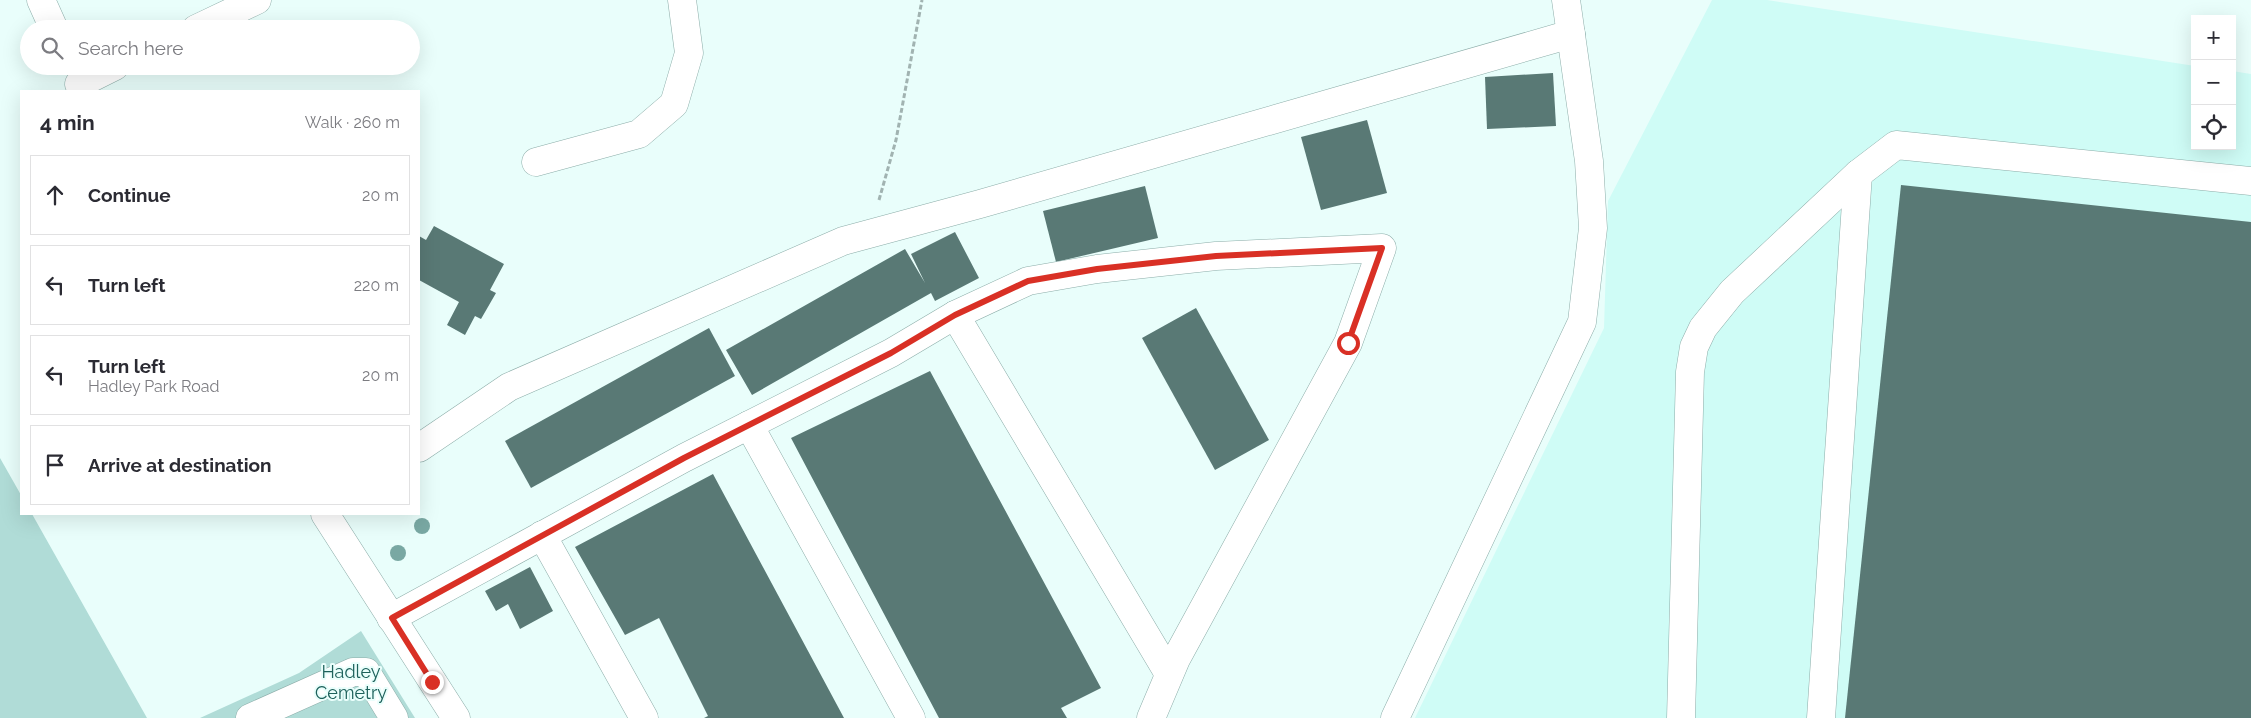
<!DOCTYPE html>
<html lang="en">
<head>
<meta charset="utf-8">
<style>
	:root { --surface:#fff; --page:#f7f7f7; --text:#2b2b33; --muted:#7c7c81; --line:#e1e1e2 }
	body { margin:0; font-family:Raleway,sans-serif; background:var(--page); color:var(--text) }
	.controls { position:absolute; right:15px; top:15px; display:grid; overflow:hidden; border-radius:0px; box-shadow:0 5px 20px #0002 }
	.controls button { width:45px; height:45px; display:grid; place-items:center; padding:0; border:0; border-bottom:1px solid var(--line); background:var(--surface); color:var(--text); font:25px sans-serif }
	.stop { position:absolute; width:15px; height:15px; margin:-11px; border:4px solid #d93025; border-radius:50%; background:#fff }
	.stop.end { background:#d93025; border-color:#fff; box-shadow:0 1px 5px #0008 }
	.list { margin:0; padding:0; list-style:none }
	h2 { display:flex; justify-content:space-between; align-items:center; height:65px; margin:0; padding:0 20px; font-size:21px }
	h2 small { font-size:16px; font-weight:400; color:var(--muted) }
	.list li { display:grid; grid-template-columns:32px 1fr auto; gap:15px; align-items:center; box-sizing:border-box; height:80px; margin:0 10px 10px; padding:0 10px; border:1px solid var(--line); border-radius:0px }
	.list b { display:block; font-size:19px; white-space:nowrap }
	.list p { margin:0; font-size:16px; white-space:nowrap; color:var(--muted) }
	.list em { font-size:16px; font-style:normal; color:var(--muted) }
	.icon { flex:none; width:28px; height:28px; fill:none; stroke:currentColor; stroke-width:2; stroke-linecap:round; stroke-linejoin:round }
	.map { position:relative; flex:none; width:2251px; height:718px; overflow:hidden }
	.search { position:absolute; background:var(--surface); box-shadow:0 5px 20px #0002; left:20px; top:20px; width:400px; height:55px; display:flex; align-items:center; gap:12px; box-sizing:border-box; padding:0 18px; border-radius:28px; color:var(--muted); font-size:19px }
	.panel { position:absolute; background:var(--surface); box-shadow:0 5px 20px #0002; left:20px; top:90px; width:400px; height:425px; border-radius:0px }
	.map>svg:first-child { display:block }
</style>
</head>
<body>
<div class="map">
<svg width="2251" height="718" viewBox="0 0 2251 718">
	<rect width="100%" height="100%" fill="#e9fefb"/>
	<path fill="#cffcf6" d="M1712 0H1767L2195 66V146H2232V71L2251 74V718H1415L1604 328 1608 201Z"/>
	<g fill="#b0dcd7">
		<path d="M0 458 21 495V514H32L147 718H0Z"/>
		<path d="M361 631 415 718H200L299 673Z"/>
	</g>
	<g fill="#597975">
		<path d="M1553 73 1556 126 1487 129 1485 77Z"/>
		<path d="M1367 120 1387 193 1321 210 1301 137Z"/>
		<path d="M1901 185 2251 222V718H1845Z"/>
		<path d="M1145 186 1158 238 1056 262 1043 211Z"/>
		<path d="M434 226 504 264 490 290 496 293 481 319 475 316 465 335 447 325 459 302 419 280V236L426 240Z"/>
		<path d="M955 232 979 278 935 301 931 293 752 395 726 350 905 249 925 283 911 254Z"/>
		<path d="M1196 308 1269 440 1215 470 1142 338Z"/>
		<path d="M709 328 735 376 531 488 505 441Z"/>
		<path d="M930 371 1101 688 1061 708 1067 718H939L791 438Z"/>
		<path d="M713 474 844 718H704L708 716 659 618 625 635 575 547Z"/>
		<path d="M530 567 553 611 520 629 508 604 496 611 485 591Z"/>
	</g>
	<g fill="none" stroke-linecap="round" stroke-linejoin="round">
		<g stroke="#8cada9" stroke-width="29">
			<g id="minor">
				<path d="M41 0 54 29"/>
				<path d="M196 29 257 0"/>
				<path d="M79 84 115 66"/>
				<path d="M536 162 639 134 674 104 689 53 682 0"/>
				<path d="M955 315 1169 674"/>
				<path d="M749 425 911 718"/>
				<path d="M419 448 509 387 843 241 980 204 1571 34"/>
				<path d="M325 514 456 718"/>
				<path d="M542 535 644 718"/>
				<path d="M391 618 684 458 891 353 955 315 1028 281 1097 269 1216 256 1382 248 1348 343 1176 659 1151 718"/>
				<path d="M250 718 353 672H366L394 718"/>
				<path d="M1395 718 1582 322 1593 228 1589 161 1566 0"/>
				<path d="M1681 718 1690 372 1694 347 1703 328 1732 292 1858 174 1896 145 2251 181"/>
				<path d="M1821 718 1858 174"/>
			</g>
		</g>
		<path stroke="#a1b3b1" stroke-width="3" stroke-dasharray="5 2.5" stroke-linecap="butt" d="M879 200 896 140 922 0"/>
		<use href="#minor" stroke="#fff" stroke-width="28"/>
	</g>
	<g fill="#79a8a3">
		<circle cx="422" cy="526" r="8"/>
		<circle cx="398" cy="553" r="8"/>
	</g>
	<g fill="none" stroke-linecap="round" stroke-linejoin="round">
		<path stroke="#d93025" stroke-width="6" d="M432 682 392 618 684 458 891 353 955 315 1028 281 1097 269 1216 256 1382 248 1348 343"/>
	</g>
	<g text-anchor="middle" stroke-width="4" stroke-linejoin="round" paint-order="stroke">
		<g font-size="18" fill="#1d615b" stroke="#e9fefb">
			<text x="351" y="678">Hadley<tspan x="351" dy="21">Cemetry</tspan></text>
		</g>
	</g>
</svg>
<div class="controls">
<button>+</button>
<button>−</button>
<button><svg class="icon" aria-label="locate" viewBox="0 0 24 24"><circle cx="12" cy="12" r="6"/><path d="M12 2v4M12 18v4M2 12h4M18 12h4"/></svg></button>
</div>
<div class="stop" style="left:1348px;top:343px"></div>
<div class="stop end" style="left:432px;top:682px"></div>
<div class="search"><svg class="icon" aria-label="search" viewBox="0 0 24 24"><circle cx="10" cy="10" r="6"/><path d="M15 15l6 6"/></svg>Search here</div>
<section class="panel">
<h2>4 min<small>Walk · 260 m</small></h2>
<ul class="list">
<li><svg class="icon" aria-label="ahead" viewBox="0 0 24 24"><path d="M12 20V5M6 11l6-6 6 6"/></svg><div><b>Continue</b></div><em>20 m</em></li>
<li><svg class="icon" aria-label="left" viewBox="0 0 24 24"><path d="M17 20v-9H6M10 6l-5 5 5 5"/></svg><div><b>Turn left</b></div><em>220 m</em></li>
<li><svg class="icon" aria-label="left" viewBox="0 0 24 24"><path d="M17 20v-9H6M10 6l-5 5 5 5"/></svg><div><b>Turn left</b><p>Hadley Park Road</p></div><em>20 m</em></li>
<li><svg class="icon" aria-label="arrive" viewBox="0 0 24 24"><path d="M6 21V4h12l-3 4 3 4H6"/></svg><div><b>Arrive at destination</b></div></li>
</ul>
</section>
</div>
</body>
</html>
